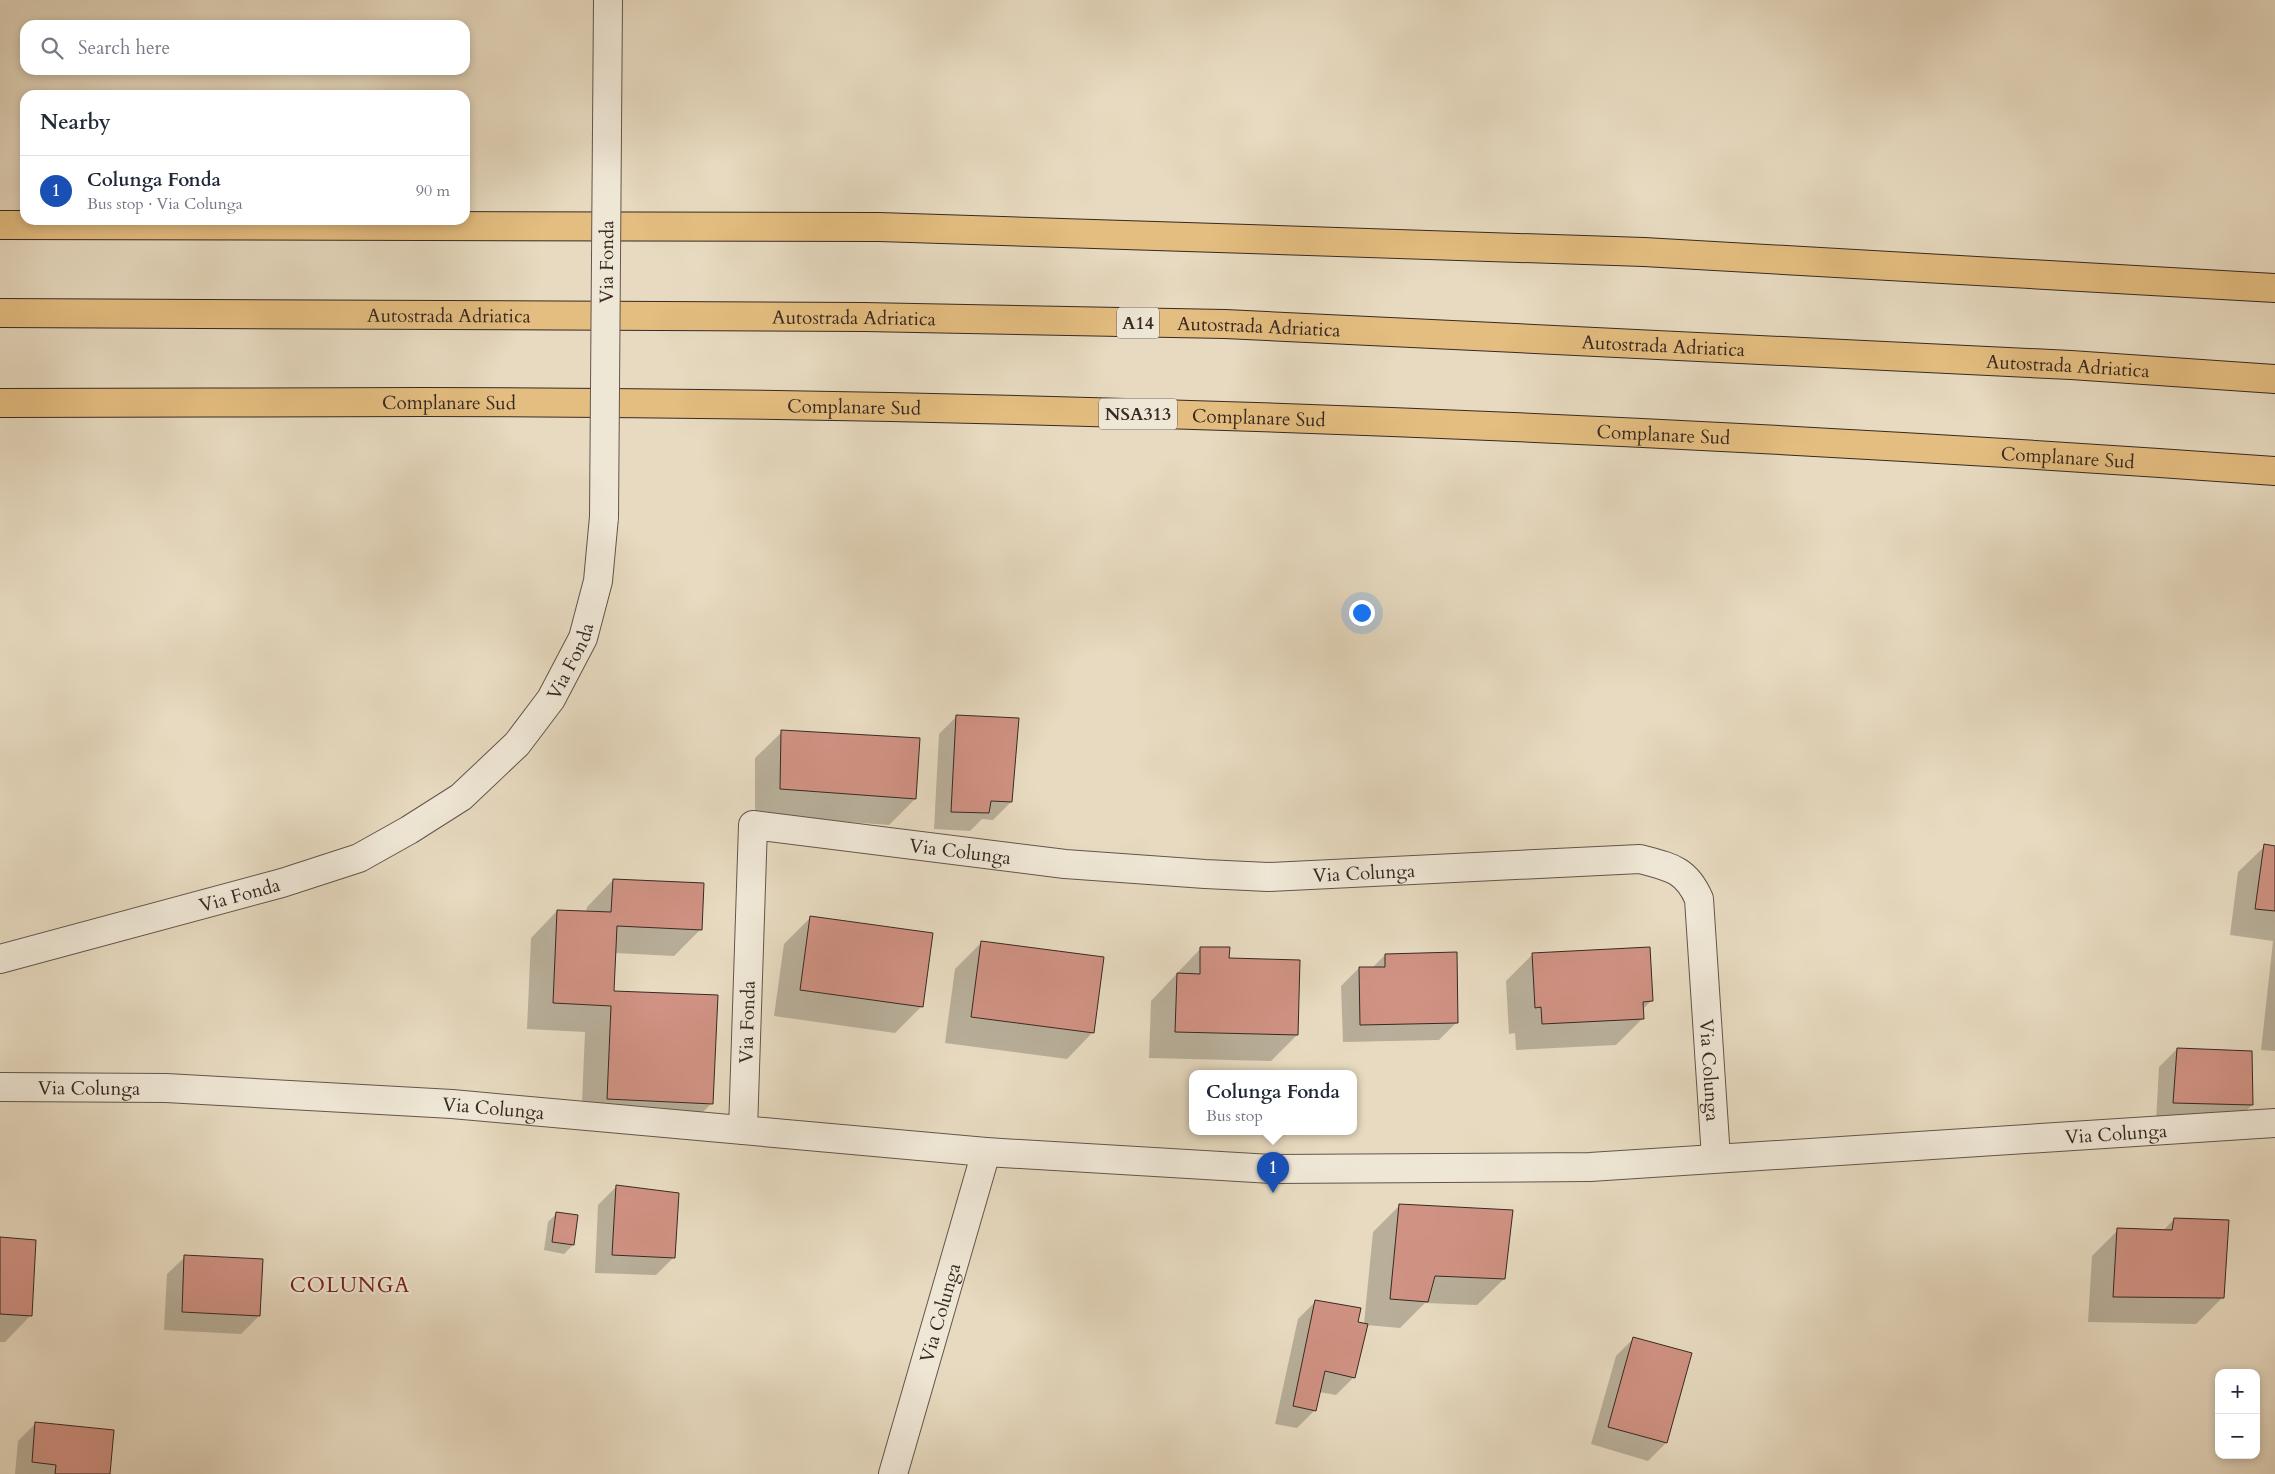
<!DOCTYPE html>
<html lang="en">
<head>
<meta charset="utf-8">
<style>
	:root { --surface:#fff; --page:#f2f2f3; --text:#1f2937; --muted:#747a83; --line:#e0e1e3; --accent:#111827 }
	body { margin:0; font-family:Cardo,serif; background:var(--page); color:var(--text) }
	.controls { position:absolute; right:15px; bottom:15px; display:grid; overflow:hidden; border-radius:10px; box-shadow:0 2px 8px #0003 }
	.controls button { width:45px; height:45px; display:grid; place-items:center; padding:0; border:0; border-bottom:1px solid var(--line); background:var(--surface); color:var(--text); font:25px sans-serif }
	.you { position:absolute; left:1361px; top:612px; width:18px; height:18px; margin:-12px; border:4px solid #fff; border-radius:50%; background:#1a73e8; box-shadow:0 0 0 8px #1a73e833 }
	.badge { display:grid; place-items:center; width:32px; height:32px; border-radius:50%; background:var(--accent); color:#fff; font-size:16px; font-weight:700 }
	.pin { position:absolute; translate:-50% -41px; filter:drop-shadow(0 1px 2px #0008) }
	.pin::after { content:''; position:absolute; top:26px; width:18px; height:15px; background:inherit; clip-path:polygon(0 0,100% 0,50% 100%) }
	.popup { position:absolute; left:1189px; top:1070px; width:168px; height:65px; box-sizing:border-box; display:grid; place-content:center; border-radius:10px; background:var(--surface); filter:drop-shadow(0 1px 4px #0005); font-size:16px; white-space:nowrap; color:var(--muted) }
	.popup b { font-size:19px; color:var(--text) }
	.popup::after { content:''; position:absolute; left:50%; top:100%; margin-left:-10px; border:10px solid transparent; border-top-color:var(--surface) }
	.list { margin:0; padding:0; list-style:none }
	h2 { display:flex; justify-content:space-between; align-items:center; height:65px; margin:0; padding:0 20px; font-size:21px }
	h2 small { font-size:16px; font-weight:400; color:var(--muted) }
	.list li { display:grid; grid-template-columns:32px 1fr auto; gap:15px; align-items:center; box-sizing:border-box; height:70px; padding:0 20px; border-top:1px solid var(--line) }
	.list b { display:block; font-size:19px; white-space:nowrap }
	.list p { margin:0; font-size:16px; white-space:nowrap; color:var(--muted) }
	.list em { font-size:16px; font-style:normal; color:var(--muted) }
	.icon { flex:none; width:28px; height:28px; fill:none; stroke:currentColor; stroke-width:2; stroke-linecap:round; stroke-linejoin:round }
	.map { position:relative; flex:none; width:2275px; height:1474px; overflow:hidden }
	.search { position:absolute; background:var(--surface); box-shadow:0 2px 8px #0003; left:20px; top:20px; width:450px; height:55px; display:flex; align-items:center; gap:12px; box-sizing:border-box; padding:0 18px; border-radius:15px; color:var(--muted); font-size:19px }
	.panel { position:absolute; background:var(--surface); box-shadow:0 2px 8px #0003; left:20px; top:90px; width:450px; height:135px; border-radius:15px }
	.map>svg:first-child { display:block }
</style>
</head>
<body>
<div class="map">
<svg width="2275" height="1474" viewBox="0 0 2275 1474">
	<rect width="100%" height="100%" fill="#e7dac0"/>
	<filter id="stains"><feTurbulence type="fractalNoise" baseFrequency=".004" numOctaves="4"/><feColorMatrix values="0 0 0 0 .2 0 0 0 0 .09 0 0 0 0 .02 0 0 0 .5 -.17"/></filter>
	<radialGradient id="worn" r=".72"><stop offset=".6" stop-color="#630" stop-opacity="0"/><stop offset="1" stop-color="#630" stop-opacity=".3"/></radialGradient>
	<g fill="#0003">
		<path d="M957 716 1011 802 993 820 982 819 970 831 934 829 939 734Z"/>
		<path d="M782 732 915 799 889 825 755 815V758Z"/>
		<path d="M2265 846 2275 847V1051L2261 1050 2273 941 2230 935 2238 872Z"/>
		<path d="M613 880 701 929 674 956 615 953 613 992 712 1103 685 1130 581 1125 585 1032 527 1029 531 938 557 911 586 912 587 907Z"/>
		<path d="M810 918 922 1006 895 1033 774 1016 784 944Z"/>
		<path d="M981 943 1093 1032 1067 1059 945 1043 955 969Z"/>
		<path d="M1201 948 1228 959 1297 1035 1271 1061 1149 1058 1151 1001Z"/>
		<path d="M1533 954 1652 1000 1642 1010 1643 1018 1616 1045 1516 1050 1515 1033 1509 1034 1506 981Z"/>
		<path d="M1385 955 1457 1022 1439 1040 1343 1042 1341 986 1359 968H1372Z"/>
		<path d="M2177 1049 2252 1105 2234 1123 2156 1121 2159 1067Z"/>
		<path d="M616 1187 674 1257 656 1275 595 1273 598 1205Z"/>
		<path d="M1399 1206 1504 1279 1477 1305 1425 1303 1400 1328 1366 1325 1354 1377 1336 1395 1319 1392 1315 1410 1297 1428 1275 1424 1298 1319 1316 1301 1356 1323 1364 1324 1373 1232Z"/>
		<path d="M557 1213 573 1245 564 1254 544 1250 548 1222Z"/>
		<path d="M2174 1219 2223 1297 2196 1324 2088 1322 2092 1256 2118 1230 2163 1231Z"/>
		<path d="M0 1238 31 1315 5 1342H0Z"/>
		<path d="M185 1257 259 1316 241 1334 164 1330 167 1274Z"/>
		<path d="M1634 1338 1666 1443 1648 1461 1591 1444 1616 1356Z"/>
		<path d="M36 1423 109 1474H15L18 1441Z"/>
	</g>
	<g fill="#d09283" stroke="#372922">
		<path d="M956 715 1019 718 1012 802 991 801 989 813 951 812Z"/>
		<path d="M781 730 920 738 916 799 780 789Z"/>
		<path d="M2264 844 2275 846V911L2255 909Z"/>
		<path d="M613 879 704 883 702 930 617 926 614 991 718 995 713 1104 607 1099 611 1006 553 1003 557 910 611 912Z"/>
		<path d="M810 916 933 933 923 1007 800 990Z"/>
		<path d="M981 941 1104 957 1094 1033 971 1017Z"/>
		<path d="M1200 947H1230L1229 958 1300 960 1298 1035 1175 1032 1177 973 1200 974Z"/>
		<path d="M1650 947 1653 1001 1643 1002 1644 1019 1542 1024 1541 1007 1535 1008 1532 953Z"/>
		<path d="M1457 952 1458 1023 1360 1025 1359 967H1385V954Z"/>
		<path d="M2177 1048 2252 1051 2253 1105 2173 1103Z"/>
		<path d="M616 1185 679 1193 675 1258 612 1255Z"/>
		<path d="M1399 1204 1513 1210 1505 1279 1435 1276 1428 1302 1390 1299Z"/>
		<path d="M556 1212 578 1215 574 1245 552 1242Z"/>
		<path d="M2174 1218 2229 1220 2224 1298 2113 1297 2117 1228 2172 1230Z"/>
		<path d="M0 1237 36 1240 32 1316 0 1314Z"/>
		<path d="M184 1255 263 1259 260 1316 182 1312Z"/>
		<path d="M1315 1300 1361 1308 1358 1322 1368 1324 1355 1378 1325 1371 1316 1411 1293 1406Z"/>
		<path d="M1633 1337 1692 1353 1667 1443 1608 1427Z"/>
		<path d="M35 1422 114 1430 110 1474H55L56 1465 32 1462Z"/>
	</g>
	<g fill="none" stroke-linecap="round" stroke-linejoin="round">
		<g stroke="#63554a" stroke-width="30">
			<g id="street">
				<path id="s1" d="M0 959 282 883 359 858 409 830 461 797 517 744 551 699 583 638 598 581 604 517"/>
				<path id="s2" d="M0 1087 166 1088 452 1104 986 1152 1272 1169 1590 1167 2275 1123"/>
				<path id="s3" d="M743 1130 753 825 1065 864 1205 874 1268 877 1640 859C1670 867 1686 869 1699 899L1716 1158"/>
				<path id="s4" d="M893 1474 986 1152"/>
			</g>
		</g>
		<g stroke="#372922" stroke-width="30">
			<g id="highway">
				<path d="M0 225 879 227 1644 252 2275 288"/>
				<path id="s5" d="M0 313 864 317 1225 324 2071 365 2275 379"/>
				<path id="s6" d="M0 403C141 403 282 402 423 402 1041 403 1659 427 2275 471"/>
			</g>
		</g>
		<use href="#street" stroke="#efe7d6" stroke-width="28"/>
		<use href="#highway" stroke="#e4bd80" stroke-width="28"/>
		<g stroke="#63554a" stroke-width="30" stroke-linecap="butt">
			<g id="street-bridge">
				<path id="s7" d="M604 517 608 0"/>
			</g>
		</g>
		<use href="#street-bridge" stroke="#efe7d6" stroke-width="28"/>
	</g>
	<g text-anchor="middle" stroke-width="4.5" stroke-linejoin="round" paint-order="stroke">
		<g fill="#efe7d6" stroke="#6e6258" stroke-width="1">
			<rect x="1117" y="307.5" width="42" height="31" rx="4"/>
			<rect x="1099" y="398.5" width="78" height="31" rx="4"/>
		</g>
		<g font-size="18" font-weight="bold" fill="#372922">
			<text x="1138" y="329">A14</text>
			<text x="1138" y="420">NSA313</text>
		</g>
		<g font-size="19" fill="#372922" stroke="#efe7d6">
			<text dy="7" stroke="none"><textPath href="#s7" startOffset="255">Via Fonda</textPath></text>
			<text dy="7" stroke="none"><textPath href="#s5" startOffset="449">Autostrada Adriatica</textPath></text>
			<text dy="7" stroke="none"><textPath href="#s5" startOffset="854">Autostrada Adriatica</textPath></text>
			<text dy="7" stroke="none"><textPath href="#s5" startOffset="1259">Autostrada Adriatica</textPath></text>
			<text dy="7" stroke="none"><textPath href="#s5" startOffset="1664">Autostrada Adriatica</textPath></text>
			<text dy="7" stroke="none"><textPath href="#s5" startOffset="2069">Autostrada Adriatica</textPath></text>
			<text dy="7" stroke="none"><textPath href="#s6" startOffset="449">Complanare Sud</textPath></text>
			<text dy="7" stroke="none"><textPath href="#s6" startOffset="854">Complanare Sud</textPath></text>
			<text dy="7" stroke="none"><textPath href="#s6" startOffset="1259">Complanare Sud</textPath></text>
			<text dy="7" stroke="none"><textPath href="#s6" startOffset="1664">Complanare Sud</textPath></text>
			<text dy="7" stroke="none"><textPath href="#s6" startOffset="2069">Complanare Sud</textPath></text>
			<text dy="7" stroke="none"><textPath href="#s1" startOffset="668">Via Fonda</textPath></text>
			<text dy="7" stroke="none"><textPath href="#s3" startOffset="514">Via Colunga</textPath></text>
			<text dy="7" stroke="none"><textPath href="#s3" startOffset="919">Via Colunga</textPath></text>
			<text dy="7" stroke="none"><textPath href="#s1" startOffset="248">Via Fonda</textPath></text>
			<text dy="7" stroke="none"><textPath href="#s3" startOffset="108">Via Fonda</textPath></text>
			<text dy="7" stroke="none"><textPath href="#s3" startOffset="1442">Via Colunga</textPath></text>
			<text dy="7" stroke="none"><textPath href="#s2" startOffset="89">Via Colunga</textPath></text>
			<text dy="7" stroke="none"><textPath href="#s2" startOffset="494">Via Colunga</textPath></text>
			<text dy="7" stroke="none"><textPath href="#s2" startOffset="2120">Via Colunga</textPath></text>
			<text dy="7" stroke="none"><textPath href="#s4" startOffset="168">Via Colunga</textPath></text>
		</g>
		<g font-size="21" letter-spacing="1" fill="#7a1f14" stroke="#efe7d6">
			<text x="350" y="1292">COLUNGA</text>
		</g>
	</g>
	<rect width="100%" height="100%" filter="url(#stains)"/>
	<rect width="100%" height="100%" fill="url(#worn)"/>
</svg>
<div class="controls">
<button>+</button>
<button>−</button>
</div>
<div class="you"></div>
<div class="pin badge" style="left:1273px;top:1193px;background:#1a4fb4">1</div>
<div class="popup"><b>Colunga Fonda</b>Bus stop</div>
<div class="search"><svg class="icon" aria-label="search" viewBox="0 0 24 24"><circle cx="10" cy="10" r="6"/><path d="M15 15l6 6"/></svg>Search here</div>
<section class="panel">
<h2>Nearby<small></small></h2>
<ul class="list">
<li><span class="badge" style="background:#1a4fb4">1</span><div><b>Colunga Fonda</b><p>Bus stop · Via Colunga</p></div><em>90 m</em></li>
</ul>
</section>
</div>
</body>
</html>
